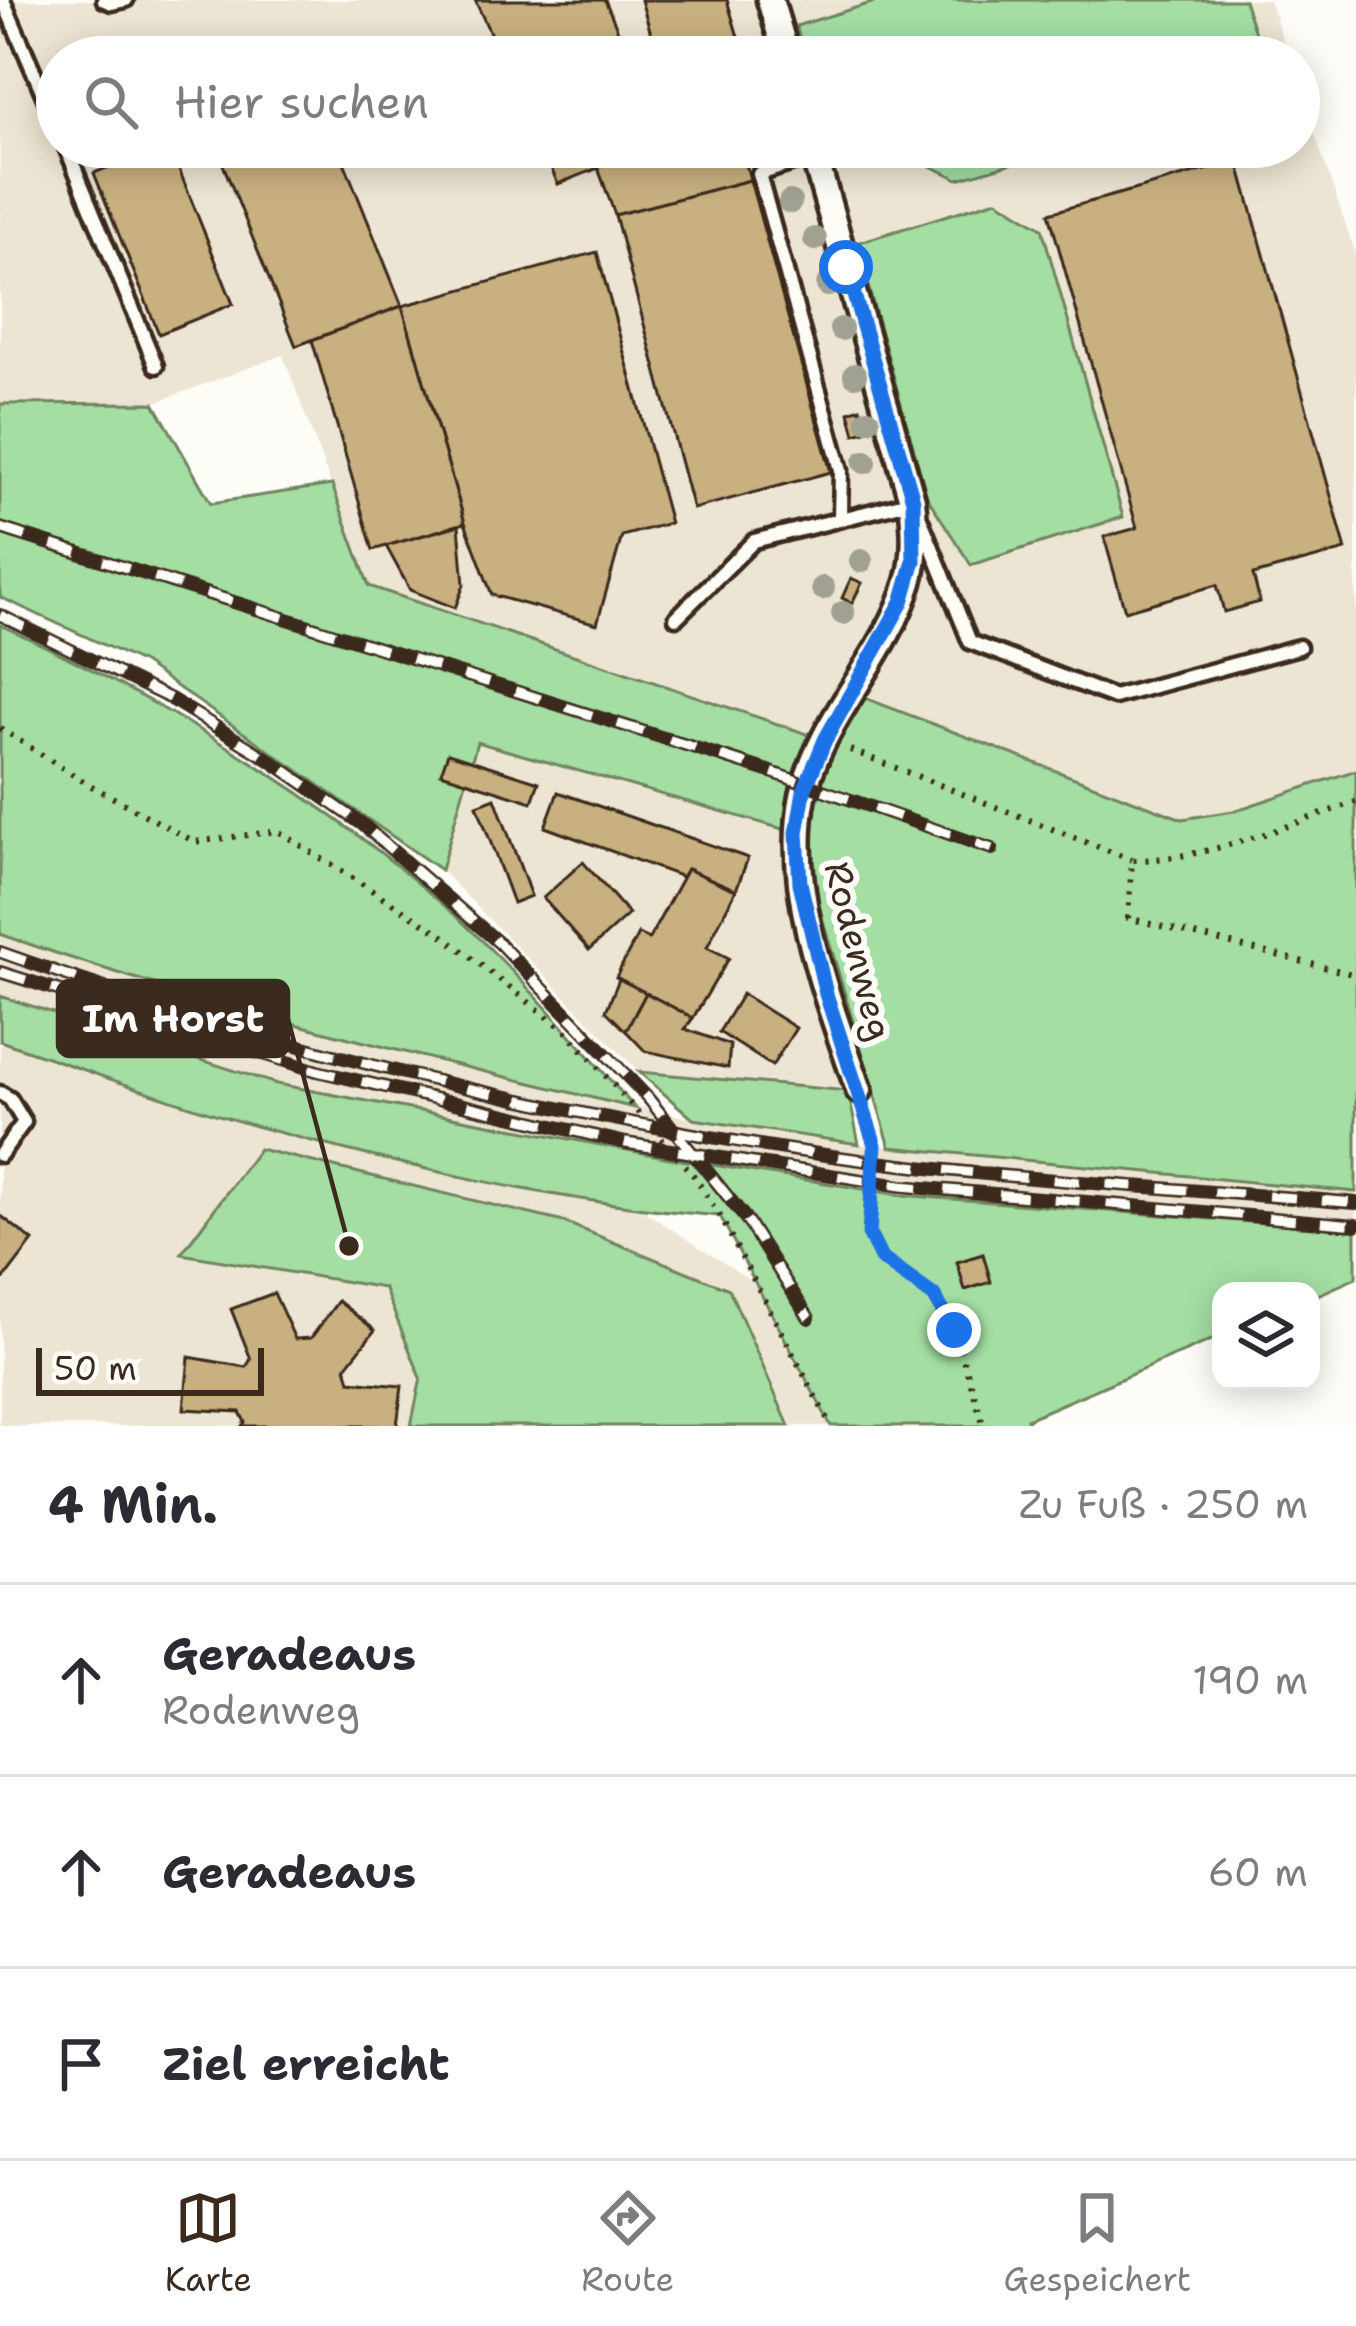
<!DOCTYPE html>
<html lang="de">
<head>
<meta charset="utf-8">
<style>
	:root { --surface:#fff; --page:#f7f7f7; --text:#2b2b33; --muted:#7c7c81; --line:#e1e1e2; --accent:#3b2a1e }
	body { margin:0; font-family:"Shantell Sans",sans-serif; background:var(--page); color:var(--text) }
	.controls { position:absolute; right:36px; bottom:36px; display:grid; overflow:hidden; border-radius:24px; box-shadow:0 6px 30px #0003 }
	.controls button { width:108px; height:108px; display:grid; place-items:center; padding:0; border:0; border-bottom:3px solid var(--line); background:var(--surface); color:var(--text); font:60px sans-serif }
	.scale { position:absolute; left:36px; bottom:30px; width:228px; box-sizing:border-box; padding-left:12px; border:6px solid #3b2a1e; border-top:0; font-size:33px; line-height:42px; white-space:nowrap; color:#3b2a1e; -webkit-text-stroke:9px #fdfcf7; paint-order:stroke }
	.stop { position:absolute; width:36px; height:36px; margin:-27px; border:9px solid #1a73e8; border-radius:50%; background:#fff }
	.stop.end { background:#1a73e8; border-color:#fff; box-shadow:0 3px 12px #0008 }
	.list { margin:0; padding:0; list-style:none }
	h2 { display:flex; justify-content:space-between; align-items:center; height:156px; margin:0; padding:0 48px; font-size:51px }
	h2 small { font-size:39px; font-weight:400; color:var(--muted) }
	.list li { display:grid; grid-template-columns:78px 1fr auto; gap:36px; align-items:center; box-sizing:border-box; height:192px; padding:0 48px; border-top:3px solid var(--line) }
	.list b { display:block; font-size:45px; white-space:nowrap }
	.list p { margin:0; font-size:39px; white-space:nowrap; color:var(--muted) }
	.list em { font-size:39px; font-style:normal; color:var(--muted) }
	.icon { flex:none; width:66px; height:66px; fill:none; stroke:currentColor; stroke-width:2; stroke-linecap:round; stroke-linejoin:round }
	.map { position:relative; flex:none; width:1356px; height:1426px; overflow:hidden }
	.search { position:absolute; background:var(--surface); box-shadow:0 6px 30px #0003; left:36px; right:36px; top:36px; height:132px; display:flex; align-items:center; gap:30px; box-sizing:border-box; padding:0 42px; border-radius:66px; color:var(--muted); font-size:45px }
	.sheet { height:732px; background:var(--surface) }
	nav { display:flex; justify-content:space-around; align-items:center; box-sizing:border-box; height:168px; border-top:3px solid var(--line); background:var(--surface); font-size:33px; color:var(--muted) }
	nav a { display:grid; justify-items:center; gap:6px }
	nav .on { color:var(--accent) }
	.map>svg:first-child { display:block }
</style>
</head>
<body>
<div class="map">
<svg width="1356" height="1426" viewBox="0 0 1356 1426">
	<rect width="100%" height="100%" fill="#fdfcf7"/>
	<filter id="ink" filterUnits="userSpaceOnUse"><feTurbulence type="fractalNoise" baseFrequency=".00833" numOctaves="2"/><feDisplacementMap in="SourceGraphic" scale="24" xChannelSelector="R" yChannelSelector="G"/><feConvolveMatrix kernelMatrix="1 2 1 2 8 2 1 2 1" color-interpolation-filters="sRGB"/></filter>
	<g filter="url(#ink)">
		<g fill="#ede5d3">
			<path d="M0 0H1269L1289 57H57V147H1299V88L1356 255V770L1234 811 1182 819 853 694 825 740 368 585 283 355 154 403 0 404Z"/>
			<path d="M476 741 798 833 848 1091 639 1072 441 870Z"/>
			<path d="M0 934 108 972 392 1050 693 1119 859 1144 1356 1192V1230L900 1195 675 1159 277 1084 0 996Z"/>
			<path d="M0 1041 249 1124 459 1177 642 1210 755 1283 831 1426H0Z"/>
		</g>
		<g fill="#a4dea3" stroke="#708460" stroke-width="3">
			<path d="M881 0H1244L1263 57H805L796 26Z"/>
			<path d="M890 147H1069L958 179Z"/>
			<path d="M997 200 1042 228 1123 517 971 565 927 497 856 243Z"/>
			<path d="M154 403 211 503 332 485 369 586 825 740 852 693 1182 819 1234 811 1356 770V1192L890 1147 797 833 477 742 441 870 143 663 0 597V404Z"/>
			<path d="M0 625C151 694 323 797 447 908 515 968 575 1041 635 1108 422 1057 207 1007 0 934Z"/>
			<path d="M0 996 277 1084 675 1159 900 1195 1356 1230V1278L1311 1298V1291H1221V1336L1027 1419 1028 1426H831L720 1216C561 1203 405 1167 252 1125 167 1101 84 1069 0 1041Z"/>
			<path d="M639 1072 848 1091 859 1144 693 1119Z"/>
			<path d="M259 1149 564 1222 729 1289 789 1426H411L421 1378 384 1288 181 1254Z"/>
		</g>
		<g fill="#c8b080" stroke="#3b2a1e" stroke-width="3">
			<path d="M475 0H605L629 57H501Z"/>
			<path d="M641 0H727L744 57H658Z"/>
			<path d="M159 147H170L233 304 159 334 94 173Z"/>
			<path d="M216 147H338L402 306 296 346Z"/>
			<path d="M542 147H742L750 180 615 215 598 168 558 184Z"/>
			<path d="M1238 161 1346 550 1253 575 1260 602 1224 612 1217 585 1125 611 1104 537 1137 528 1049 213Z"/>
			<path d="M750 180 831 472 693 509 615 215Z"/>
			<path d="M597 252 670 523 622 536 597 624 492 595 465 523 402 306Z"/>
			<path d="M402 306 465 523 373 550 312 340Z"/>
			<path d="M860 408 866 431 855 434 849 412Z"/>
			<path d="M459 525 464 585 455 608 410 590 386 546Z"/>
			<path d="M851 578 862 583 852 603 842 598Z"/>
			<path d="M448 753 539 782 532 802 441 773Z"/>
			<path d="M558 792 748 858 736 890 687 869 682 877 545 827Z"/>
			<path d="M495 798 531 896 513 903 477 805Z"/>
			<path d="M583 862 629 914 589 950 543 898Z"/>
			<path d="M687 869 736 890 707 947 729 958 693 1018 616 977 638 934 649 939Z"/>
			<path d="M619 979 646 993 626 1031 606 1011Z"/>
			<path d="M646 993 693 1018 685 1029 730 1045 728 1068 645 1051 626 1031Z"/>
			<path d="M742 994 796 1028 772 1066 719 1032Z"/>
			<path d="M0 1215 33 1241 4 1279 0 1276Z"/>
			<path d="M983 1254 991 1282 965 1290 957 1262Z"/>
			<path d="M274 1293 295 1339 311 1338 338 1301 375 1330 346 1367 350 1381 402 1386 397 1426H242L245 1422 240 1412 184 1409 189 1357 246 1367 251 1359 231 1309Z"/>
		</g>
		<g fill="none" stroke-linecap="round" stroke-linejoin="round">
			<g stroke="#3b2a1e" stroke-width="21">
				<g id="service">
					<path d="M3 0 57 126"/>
					<path d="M104 0 112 3 126 0"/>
					<path d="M66 147 156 366"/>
					<path d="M815 156 759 174 841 470 840 518"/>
					<path d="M921 520 970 642 1114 697 1299 647"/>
					<path d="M676 618 754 541 913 501"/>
					<path d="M0 1093 10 1099 24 1122 0 1155"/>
				</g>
			</g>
			<g stroke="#3b2a1e" stroke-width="33">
				<g id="minor">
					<path d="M770 0 787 57"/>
					<path d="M812 147 912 500C915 528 917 555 909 582 886 658 820 718 803 796 784 890 829 1002 859 1090"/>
				</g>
			</g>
			<g stroke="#3b2a1e" stroke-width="6" stroke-dasharray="3 9" stroke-linecap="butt">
				<path d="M0 728 86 783 195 842 278 831 441 934 566 1031 694 1176 720 1216 831 1426"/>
				<path d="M850 750 1132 860"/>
				<path d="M1356 802C1284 826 1208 860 1132 860L1128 918 1356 975"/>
				<path d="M865 1111 875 1145 869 1235 881 1258 934 1296 954 1330 984 1426"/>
			</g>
			<use href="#service" stroke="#fdfcf7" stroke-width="12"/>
			<use href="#minor" stroke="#fdfcf7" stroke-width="24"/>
			<g stroke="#3b2a1e" stroke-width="14">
				<g id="rail">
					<path d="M0 528 768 771 992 849"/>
					<path d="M0 615 171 699 268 759 362 824 499 943 648 1098 746 1219 809 1318"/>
					<path d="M0 952C268 1048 557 1117 839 1157 1010 1181 1184 1188 1356 1203"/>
					<path d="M0 972 317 1071 626 1143 901 1186 1356 1225"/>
				</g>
			</g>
			<use href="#rail" stroke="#fdfcf7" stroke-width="9" stroke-dasharray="27" stroke-linecap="butt"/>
		</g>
		<g fill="#a1a192">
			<circle cx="790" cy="202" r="12"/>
			<circle cx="815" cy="239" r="12"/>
			<circle cx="828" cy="285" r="12"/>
			<circle cx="841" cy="329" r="12"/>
			<circle cx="855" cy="375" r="12"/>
			<circle cx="868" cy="420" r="12"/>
			<circle cx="865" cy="462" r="12"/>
			<circle cx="861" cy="561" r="12"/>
			<circle cx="823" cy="588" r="12"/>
			<circle cx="843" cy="613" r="12"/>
		</g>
	</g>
	<g fill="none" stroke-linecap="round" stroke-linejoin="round" filter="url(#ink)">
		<path stroke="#1a73e8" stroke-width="15" d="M846 267 913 500 914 561 902 602 825 740 804 791 797 833 800 883 826 994 875 1145 869 1234 881 1258 934 1296 954 1330"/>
	</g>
	<g text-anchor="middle" stroke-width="12" stroke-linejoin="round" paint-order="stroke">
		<g font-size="36" fill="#3b2a1e" stroke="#fdfcf7">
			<text transform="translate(859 951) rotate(76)" y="13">Rodenweg</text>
		</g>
	</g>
	<path fill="none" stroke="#3b2a1e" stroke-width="4.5" d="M349 1246L288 1019"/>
	<circle fill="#3b2a1e" stroke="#fdfcf7" stroke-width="4.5" cx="349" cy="1246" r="12"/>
	<rect fill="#3b2a1e" stroke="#3b2a1e" stroke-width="4.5" x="58" y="981" width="230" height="75" rx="12"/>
	<g font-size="39" text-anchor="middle" font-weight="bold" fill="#fff">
		<text x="173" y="1032">Im Horst</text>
	</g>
</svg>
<div class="controls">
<button><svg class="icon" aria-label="layers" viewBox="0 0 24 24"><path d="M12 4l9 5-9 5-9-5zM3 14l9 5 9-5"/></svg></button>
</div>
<div class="scale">50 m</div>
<div class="stop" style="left:846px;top:267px"></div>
<div class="stop end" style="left:954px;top:1330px"></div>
<div class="search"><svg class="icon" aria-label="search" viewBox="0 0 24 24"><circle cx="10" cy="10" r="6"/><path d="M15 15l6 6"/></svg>Hier suchen</div>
</div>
<section class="sheet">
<h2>4 Min.<small>Zu Fuß · 250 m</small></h2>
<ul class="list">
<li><svg class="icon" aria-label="ahead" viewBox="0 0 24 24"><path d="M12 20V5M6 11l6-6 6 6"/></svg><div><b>Geradeaus</b><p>Rodenweg</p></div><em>190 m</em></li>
<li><svg class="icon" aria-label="ahead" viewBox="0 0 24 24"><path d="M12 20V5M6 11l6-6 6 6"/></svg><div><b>Geradeaus</b></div><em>60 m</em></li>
<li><svg class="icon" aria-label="arrive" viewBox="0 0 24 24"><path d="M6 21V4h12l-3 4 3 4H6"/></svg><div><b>Ziel erreicht</b></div></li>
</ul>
</section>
<nav>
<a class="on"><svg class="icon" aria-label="map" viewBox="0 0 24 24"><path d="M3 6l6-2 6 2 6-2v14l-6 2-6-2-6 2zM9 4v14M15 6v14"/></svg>Karte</a>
<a><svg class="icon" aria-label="directions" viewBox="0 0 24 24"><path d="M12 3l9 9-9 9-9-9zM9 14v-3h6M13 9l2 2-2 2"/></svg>Route</a>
<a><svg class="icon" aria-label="saved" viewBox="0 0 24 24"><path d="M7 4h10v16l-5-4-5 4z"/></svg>Gespeichert</a>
</nav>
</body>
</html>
